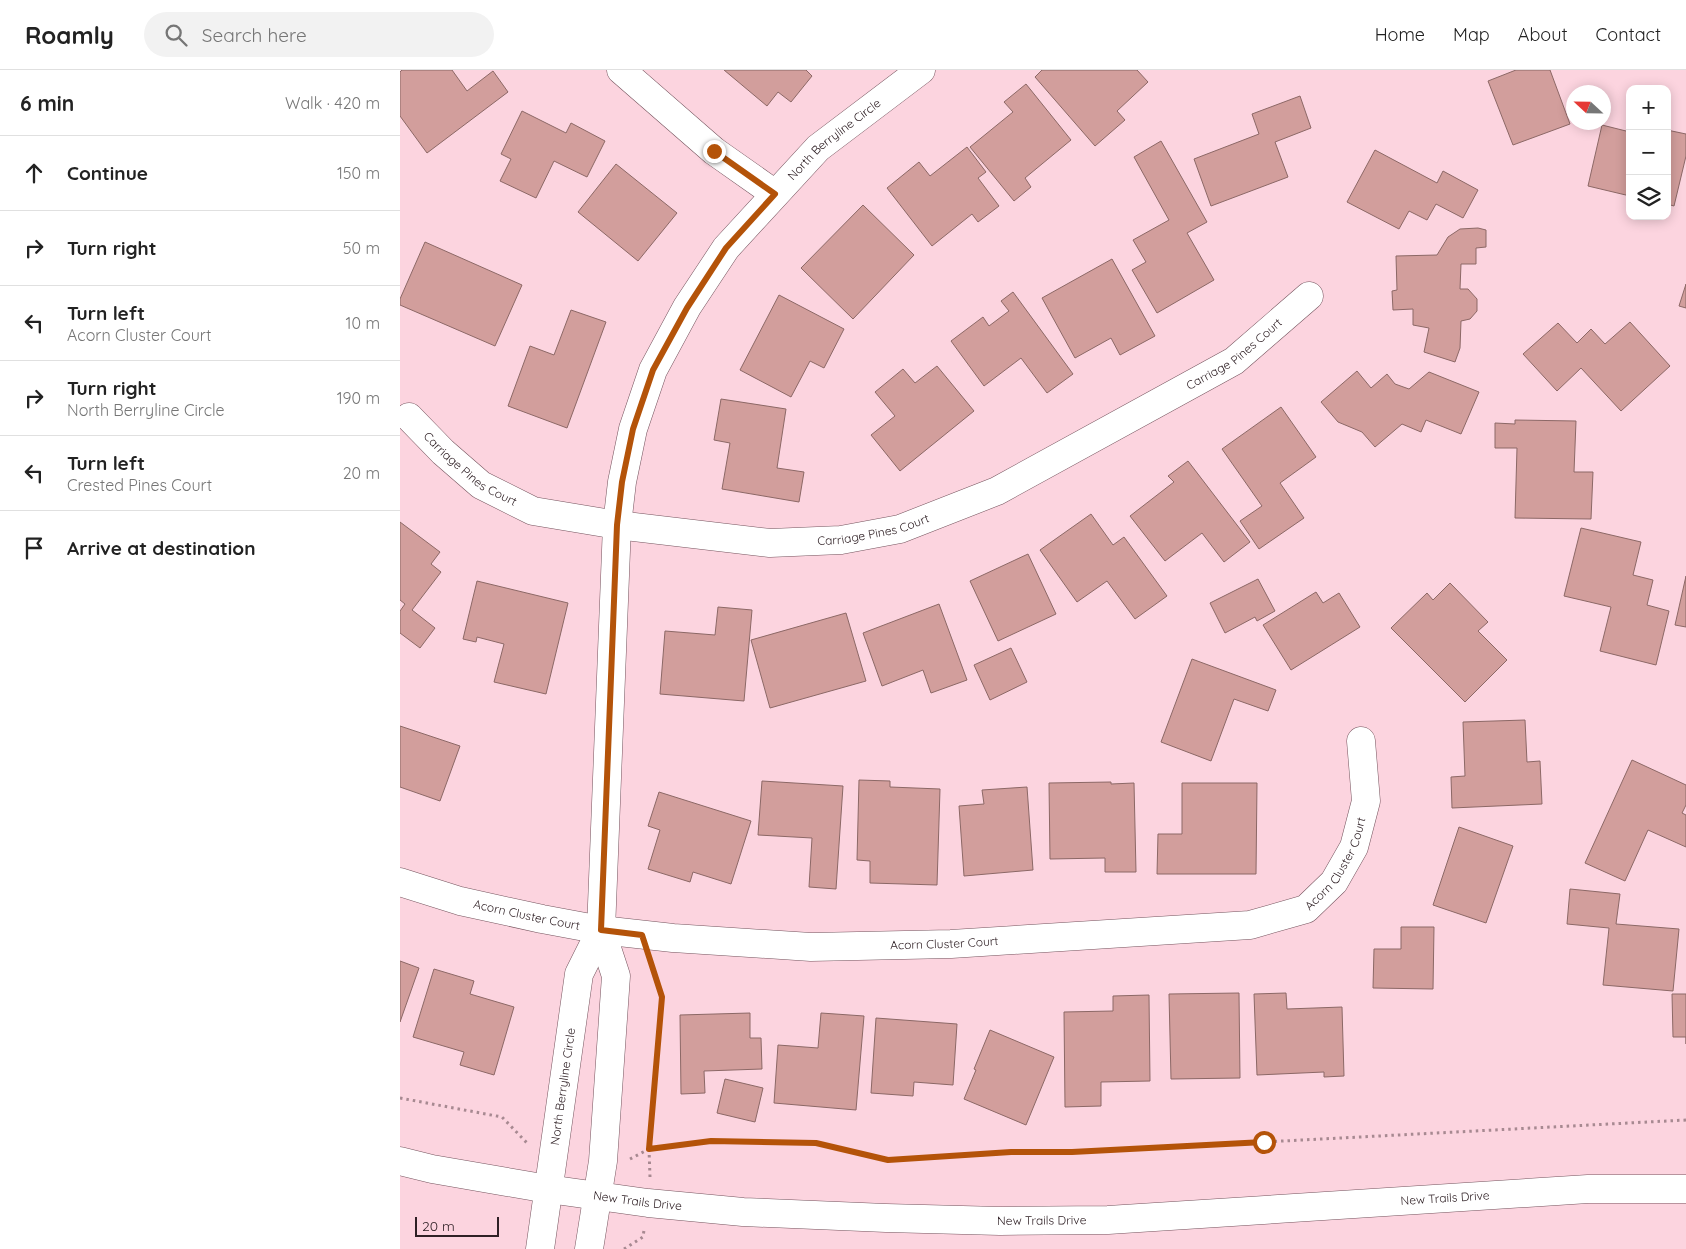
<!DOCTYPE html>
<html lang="en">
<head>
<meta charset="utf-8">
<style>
	:root { --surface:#fff; --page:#f2f2f2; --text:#222; --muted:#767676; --line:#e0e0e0 }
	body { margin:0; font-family:Quicksand,sans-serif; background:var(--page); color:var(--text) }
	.controls { position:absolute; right:15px; top:15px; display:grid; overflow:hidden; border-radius:10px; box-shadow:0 2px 12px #0003 }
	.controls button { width:45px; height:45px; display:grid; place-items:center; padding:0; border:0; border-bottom:1px solid var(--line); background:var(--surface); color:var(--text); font:25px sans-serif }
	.compass { position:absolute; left:1166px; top:15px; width:45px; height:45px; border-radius:50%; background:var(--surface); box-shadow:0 2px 12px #0003; rotate:292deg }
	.scale { position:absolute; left:15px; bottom:12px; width:84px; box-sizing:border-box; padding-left:5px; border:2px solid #2f2025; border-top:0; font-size:14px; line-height:18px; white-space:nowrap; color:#2f2025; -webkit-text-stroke:4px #fcd4df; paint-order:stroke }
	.stop { position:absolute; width:15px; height:15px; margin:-11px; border:4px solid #b45309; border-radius:50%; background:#fff }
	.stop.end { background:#b45309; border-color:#fff; box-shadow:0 1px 5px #0008 }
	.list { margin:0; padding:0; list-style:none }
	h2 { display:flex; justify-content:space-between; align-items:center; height:65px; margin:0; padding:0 20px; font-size:21px }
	h2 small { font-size:16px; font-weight:400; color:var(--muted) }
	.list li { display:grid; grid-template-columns:32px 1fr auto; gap:15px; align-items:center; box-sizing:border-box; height:75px; padding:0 20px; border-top:1px solid var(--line) }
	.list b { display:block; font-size:19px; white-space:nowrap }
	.list p { margin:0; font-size:16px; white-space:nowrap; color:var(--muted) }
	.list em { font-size:16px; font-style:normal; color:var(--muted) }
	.icon { flex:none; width:28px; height:28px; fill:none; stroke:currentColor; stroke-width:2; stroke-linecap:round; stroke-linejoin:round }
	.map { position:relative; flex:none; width:1286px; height:1179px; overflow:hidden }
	header { display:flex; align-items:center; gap:30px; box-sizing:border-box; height:70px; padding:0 25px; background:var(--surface); border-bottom:1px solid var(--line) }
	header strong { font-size:24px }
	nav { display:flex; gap:28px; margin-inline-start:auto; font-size:18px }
	.search { width:350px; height:45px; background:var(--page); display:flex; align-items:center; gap:12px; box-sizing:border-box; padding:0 18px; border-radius:28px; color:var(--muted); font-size:19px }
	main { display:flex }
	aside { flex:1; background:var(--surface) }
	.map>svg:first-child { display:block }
</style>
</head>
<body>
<header>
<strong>Roamly</strong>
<div class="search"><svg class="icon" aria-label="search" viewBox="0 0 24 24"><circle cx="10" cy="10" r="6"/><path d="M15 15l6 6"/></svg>Search here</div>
<nav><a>Home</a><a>Map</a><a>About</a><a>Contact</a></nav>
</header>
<main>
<aside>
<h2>6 min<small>Walk · 420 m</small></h2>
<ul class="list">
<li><svg class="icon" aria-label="ahead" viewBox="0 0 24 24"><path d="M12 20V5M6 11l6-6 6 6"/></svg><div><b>Continue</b></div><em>150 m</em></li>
<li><svg class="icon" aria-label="right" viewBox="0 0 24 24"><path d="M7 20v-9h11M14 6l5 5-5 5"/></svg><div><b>Turn right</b></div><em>50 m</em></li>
<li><svg class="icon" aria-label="left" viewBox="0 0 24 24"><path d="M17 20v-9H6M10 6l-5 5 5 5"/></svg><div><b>Turn left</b><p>Acorn Cluster Court</p></div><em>10 m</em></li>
<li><svg class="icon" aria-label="right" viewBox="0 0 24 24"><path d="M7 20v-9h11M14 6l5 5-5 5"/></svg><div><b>Turn right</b><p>North Berryline Circle</p></div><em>190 m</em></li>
<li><svg class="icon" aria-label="left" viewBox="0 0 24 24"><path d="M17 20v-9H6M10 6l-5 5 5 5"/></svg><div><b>Turn left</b><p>Crested Pines Court</p></div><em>20 m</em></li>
<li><svg class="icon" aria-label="arrive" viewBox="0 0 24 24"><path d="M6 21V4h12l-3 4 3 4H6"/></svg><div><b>Arrive at destination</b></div></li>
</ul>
</aside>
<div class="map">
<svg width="1286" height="1179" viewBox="0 0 1286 1179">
	<rect width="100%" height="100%" fill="#fcd4df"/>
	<g fill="#d29e9c" stroke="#8c6866">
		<path d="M2 0H52L67 21 93 1 108 22 27 83 0 46V2Z"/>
		<path d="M324 0H406L412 6 391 32 378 22 367 36Z"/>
		<path d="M642 0H737L748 12 717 41 725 50 695 76 635 7Z"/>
		<path d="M1116 0H1150L1170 54 1113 75 1088 11Z"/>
		<path d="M626 14 671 70 625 108 631 117 614 131 570 77 613 42 604 32Z"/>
		<path d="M900 26 911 58 875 72 888 107 811 136 794 89 859 64 852 44Z"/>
		<path d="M122 41 166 63 171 53 205 71 187 107 154 91 136 128 100 111 111 89 101 84Z"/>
		<path d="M1202 55 1230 62V126L1188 116Z"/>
		<path d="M1267 60 1286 64V86L1274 136 1267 134Z"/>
		<path d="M761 71 807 152 787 163 814 210 757 243 732 200 746 192 733 170 769 150 734 87Z"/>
		<path d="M567 77 586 102 578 108 599 136 578 152 572 144 532 176 487 118 519 92 530 106Z"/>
		<path d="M975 80 1037 113 1043 101 1078 120 1063 148 1036 134 1027 150 1009 141 999 159 947 132Z"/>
		<path d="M216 94 277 143 238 191 178 142Z"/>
		<path d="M463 135 514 185 453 249 401 198Z"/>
		<path d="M1078 158 1086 160V177L1076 178V194H1061L1060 219H1068L1077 229V241L1070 249 1061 251 1060 278 1055 292 1024 282 1029 258 1013 255V239L993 240 992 221 997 220 996 186 1037 185 1048 167 1060 159Z"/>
		<path d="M25 172 122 215 95 276 0 235V229Z"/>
		<path d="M712 189 755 266 720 285 711 268 675 288 642 228Z"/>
		<path d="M1286 214V238L1279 236Z"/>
		<path d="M613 222 673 304 647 323 621 288 584 316 551 271 583 247 589 256 609 241 601 231Z"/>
		<path d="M379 225 444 259 424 298 410 291 391 327 340 300Z"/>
		<path d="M171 240 206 252 167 358 108 336 130 276 154 285Z"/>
		<path d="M1230 252 1270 296 1221 341 1181 298 1157 321 1123 284 1158 253 1177 273 1191 259 1205 274Z"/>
		<path d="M537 296 574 341 500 401 471 365 495 346 475 322 503 299 515 313Z"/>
		<path d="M957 301 971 318 987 304 995 314 1009 319 1029 302 1079 322 1061 364 1026 350 1021 362 1002 354 975 377 962 362 938 352 921 332Z"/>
		<path d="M321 329 386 339 377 398 404 402 399 432 322 419 330 373 314 370Z"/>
		<path d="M881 337 916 387 880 413 904 448 859 479 840 451 862 436 822 379Z"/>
		<path d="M1115 350 1176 351 1174 402H1193L1191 449 1115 448 1117 378H1095V353L1115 354Z"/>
		<path d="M788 391 850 472 824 492 802 463 765 491 730 446 774 412 768 406Z"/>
		<path d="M691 444 713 475 724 467 767 526 735 549 707 511 677 532 640 480Z"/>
		<path d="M0 452 40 482 31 494 41 502 12 540 35 558 20 578 0 563V541L5 534 0 530Z"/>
		<path d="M1181 458 1241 472 1233 505 1253 510 1247 535 1269 541 1256 595 1200 581 1211 537 1164 526Z"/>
		<path d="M628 484 656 544 598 571 570 511Z"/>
		<path d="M1286 506V557L1275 555Z"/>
		<path d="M858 509 875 541 857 551 855 547 825 563 810 533Z"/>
		<path d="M77 511 168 533 146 624 94 612 104 574 77 567 76 572 63 569Z"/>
		<path d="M1050 513 1088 552 1078 561 1107 590 1065 632 991 558 1027 523 1033 530Z"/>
		<path d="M916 522 923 533 939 523 960 557 891 600 863 555Z"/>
		<path d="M539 534 567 610 531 623 523 600 482 616 463 563Z"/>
		<path d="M318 537 352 540 344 631 260 624 265 561 315 565Z"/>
		<path d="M446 543 466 611 370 638 351 570Z"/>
		<path d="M611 578 627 612 590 630 574 595Z"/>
		<path d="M792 589 876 620 868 641 834 629 811 691 761 672Z"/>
		<path d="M1125 650 1127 692 1140 691 1142 734 1052 738 1051 707 1065 706 1063 652Z"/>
		<path d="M0 656 60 676 40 731 0 717Z"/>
		<path d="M1232 690 1286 715V735L1282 743 1286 745V777L1248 760 1225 811 1185 793Z"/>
		<path d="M459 710 490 711V717L540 719 537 815 470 813V791L457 790Z"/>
		<path d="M362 711 443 716 436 819 409 817 412 768 358 765Z"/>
		<path d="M711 712V714L734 713 736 802H705V788L650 789 649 713Z"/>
		<path d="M782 713H857L856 804H757L758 764H782Z"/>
		<path d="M627 717 633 800 564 806 559 736 584 734 582 720Z"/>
		<path d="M259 722 351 751 331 814 293 802 290 812 248 799 260 760 248 756Z"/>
		<path d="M1059 757 1113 776 1086 853 1033 835Z"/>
		<path d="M1170 819 1220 824 1216 854 1279 859 1273 921 1203 915 1209 858 1167 854Z"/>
		<path d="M1001 857H1034L1033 919 973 918 974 879H1001Z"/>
		<path d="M0 891 19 898 0 952Z"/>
		<path d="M34 899 74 911 70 924 114 937 94 1005 60 995 64 982 13 967Z"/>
		<path d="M839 923 840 1008 771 1009 769 924Z"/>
		<path d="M886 923 887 939 942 937 944 1006 924 1007V1002L857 1005 854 924Z"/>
		<path d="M1272 924H1286V974V967H1273Z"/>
		<path d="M749 925 750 1011 701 1012V1036L665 1037 664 942 713 941V926Z"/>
		<path d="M350 943V968H361L362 999 304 1001 305 1023 281 1024 280 945Z"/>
		<path d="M421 943 464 946 456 1040 374 1033 378 975 418 978Z"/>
		<path d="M476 948 557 954 553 1015 514 1012 513 1026 471 1023Z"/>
		<path d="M590 960 654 987 626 1055 564 1029 576 1000 574 999Z"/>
		<path d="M325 1009 363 1018 355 1052 317 1043Z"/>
	</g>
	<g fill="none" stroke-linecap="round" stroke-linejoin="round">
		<g stroke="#75545e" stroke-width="29">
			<g id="minor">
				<path d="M221 0 314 81 375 124"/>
				<path id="s1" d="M9 347 43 382 81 415 133 441 217 455 370 473 441 470 500 459 597 421 834 291 909 226"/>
				<path id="s2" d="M0 812 60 831 142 849 201 860 273 868 411 877 551 874 850 855 906 839 934 812 954 777 966 731 961 671"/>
				<path id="s3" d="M0 1091 32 1099 148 1119 248 1133 343 1142 486 1148 600 1151 708 1150 1188 1119H1286"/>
				<path id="s4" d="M140 1179 179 904 201 860"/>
				<path id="s5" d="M189 1179 203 1091 216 906 201 860 217 455 222 412 233 359 253 300 287 237 326 178 418 78 521 0"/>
			</g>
		</g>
		<g stroke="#a78991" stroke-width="3" stroke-dasharray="2.5 4" stroke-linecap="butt">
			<path d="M0 1028 102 1047 127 1073"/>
			<path d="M230 1089 249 1079 311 1071 416 1073 488 1090 611 1083 672 1082 1286 1050"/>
			<path d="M250 1107 249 1079 262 927 251 892"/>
			<path d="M224 1179 243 1167 244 1160"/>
		</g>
		<use href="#minor" stroke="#fff" stroke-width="28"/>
	</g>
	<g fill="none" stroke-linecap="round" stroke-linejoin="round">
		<path stroke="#b45309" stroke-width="6" d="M314 81 375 124 326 178 287 238 253 300 233 359 222 412 217 455 201 860 242 865 262 927 249 1079 311 1071 416 1073 488 1090 611 1082H672L864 1072"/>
	</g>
	<g text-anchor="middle" stroke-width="4.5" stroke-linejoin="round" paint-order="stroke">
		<g font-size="12" fill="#2f2025" stroke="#fcd4df">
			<text dy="4" stroke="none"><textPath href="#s5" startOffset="1184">North Berryline Circle</textPath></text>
			<text dy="4" stroke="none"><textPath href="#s1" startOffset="906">Carriage Pines Court</textPath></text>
			<text dy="4" stroke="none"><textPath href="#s1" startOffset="81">Carriage Pines Court</textPath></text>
			<text dy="4" stroke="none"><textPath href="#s1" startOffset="501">Carriage Pines Court</textPath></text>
			<text dy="4" stroke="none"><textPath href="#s2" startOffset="971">Acorn Cluster Court</textPath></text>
			<text dy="4" stroke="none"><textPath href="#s2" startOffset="131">Acorn Cluster Court</textPath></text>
			<text dy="4" stroke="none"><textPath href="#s2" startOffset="551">Acorn Cluster Court</textPath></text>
			<text dy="4" stroke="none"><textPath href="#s4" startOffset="164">North Berryline Circle</textPath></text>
			<text dy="4" stroke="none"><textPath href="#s3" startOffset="1050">New Trails Drive</textPath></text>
			<text dy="4" stroke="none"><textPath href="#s3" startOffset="241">New Trails Drive</textPath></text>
			<text dy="4" stroke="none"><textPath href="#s3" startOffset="646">New Trails Drive</textPath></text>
		</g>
	</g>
</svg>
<div class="controls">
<button>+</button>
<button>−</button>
<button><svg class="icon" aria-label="layers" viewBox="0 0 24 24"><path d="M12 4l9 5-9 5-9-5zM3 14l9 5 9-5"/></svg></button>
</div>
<svg class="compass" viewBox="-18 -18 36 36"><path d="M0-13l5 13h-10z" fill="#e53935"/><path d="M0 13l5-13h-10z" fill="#767676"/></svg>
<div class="scale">20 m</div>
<div class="stop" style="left:864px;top:1072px"></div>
<div class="stop end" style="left:314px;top:81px"></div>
</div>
</main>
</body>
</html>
